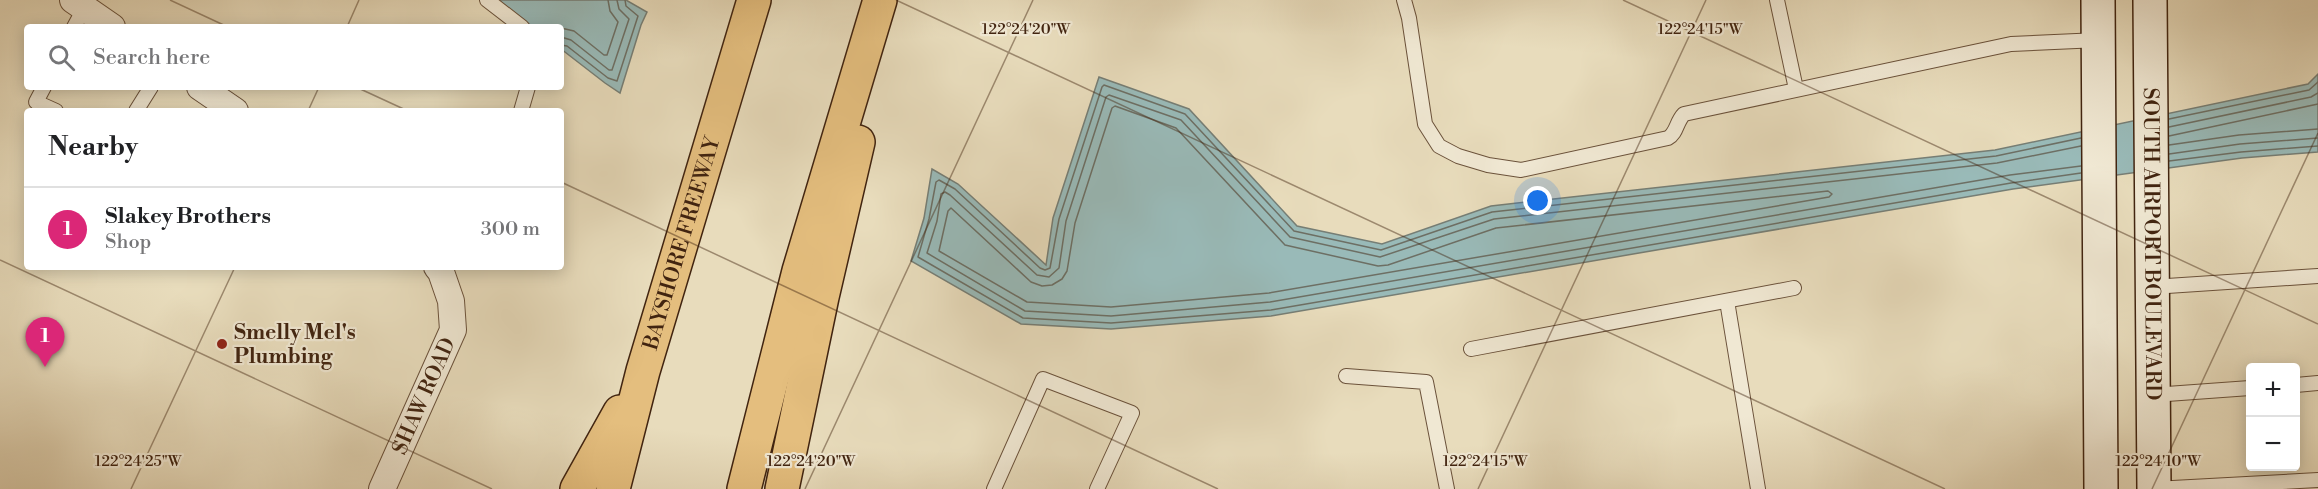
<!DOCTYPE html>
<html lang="en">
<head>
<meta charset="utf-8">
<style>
	:root { --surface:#fff; --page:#f6f6f6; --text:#202124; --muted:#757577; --line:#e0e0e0; --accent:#db2777 }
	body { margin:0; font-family:"Libre Bodoni",serif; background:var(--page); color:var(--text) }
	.controls { position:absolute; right:18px; bottom:18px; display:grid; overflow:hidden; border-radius:6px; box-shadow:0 3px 15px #0003 }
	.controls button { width:54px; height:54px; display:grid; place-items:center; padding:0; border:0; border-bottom:2px solid var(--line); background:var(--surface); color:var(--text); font:30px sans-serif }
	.you { position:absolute; left:1538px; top:201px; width:21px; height:21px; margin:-15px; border:4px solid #fff; border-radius:50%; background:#1a73e8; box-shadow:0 0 0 9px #1a73e833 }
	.badge { display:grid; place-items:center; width:39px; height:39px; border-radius:50%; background:var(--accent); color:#fff; font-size:20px; font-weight:700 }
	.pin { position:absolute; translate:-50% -50px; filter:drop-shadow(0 2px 3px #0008) }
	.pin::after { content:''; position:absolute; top:32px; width:21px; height:18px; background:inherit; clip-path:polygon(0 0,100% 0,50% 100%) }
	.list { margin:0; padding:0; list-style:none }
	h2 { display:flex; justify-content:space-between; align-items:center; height:78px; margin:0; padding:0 24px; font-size:26px }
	h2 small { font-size:20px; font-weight:400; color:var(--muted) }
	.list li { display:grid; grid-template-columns:39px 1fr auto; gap:18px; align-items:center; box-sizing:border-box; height:84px; padding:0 24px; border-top:2px solid var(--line) }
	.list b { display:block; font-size:22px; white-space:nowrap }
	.list p { margin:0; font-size:20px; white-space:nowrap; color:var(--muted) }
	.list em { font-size:20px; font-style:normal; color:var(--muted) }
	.icon { flex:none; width:33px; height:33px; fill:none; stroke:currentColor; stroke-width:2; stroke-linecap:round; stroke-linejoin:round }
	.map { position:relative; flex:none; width:2318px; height:489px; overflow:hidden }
	.search { position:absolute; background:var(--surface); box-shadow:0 3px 15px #0003; left:24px; top:24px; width:540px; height:66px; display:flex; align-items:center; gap:15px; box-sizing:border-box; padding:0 21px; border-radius:6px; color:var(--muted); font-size:22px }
	.panel { position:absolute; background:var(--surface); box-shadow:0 3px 15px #0003; left:24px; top:108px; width:540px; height:162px; border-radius:6px }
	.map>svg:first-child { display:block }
</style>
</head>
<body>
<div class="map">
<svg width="2318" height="489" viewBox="0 0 2318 489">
	<rect width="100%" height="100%" fill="#e8dcbc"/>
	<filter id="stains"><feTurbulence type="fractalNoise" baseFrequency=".00333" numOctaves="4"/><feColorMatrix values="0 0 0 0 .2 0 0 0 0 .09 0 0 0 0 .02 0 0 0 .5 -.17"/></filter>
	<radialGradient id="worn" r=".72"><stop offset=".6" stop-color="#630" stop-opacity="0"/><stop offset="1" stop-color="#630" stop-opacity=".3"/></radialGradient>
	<g fill="#99bab8" stroke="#767e75" stroke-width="1.5">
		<path d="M498 0H626L647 12 641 25 620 93 605 83 561 49V27H533Z"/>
		<path d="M2318 74V152L2242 158 2013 189 1271 316 1111 329 1021 324 911 261 924 218 932 169 958 184 1046 265 1053 218 1099 77 1189 109 1297 226 1382 244 1491 206 1995 150 2308 84Z"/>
	</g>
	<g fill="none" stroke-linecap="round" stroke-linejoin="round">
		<g stroke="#6d6f64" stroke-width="1.5">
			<path d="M561 28 574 31 604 55H607L618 22 610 11 608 0"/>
			<path d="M561 37 571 40 609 70H612L629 19 619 9 617 0"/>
			<path d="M561 45 567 46 608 78 617 81 638 16 626 6 625 0"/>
			<path d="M1115 106 1176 128 1285 245 1378 266 1388 265 1496 228 1828 191 1832 194 1829 197 1269 293 1111 307 1027 302 939 251 948 211 951 208 1031 282 1042 286 1052 285 1062 279 1067 271 1075 223 1112 108Z"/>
			<path d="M2169 119 2309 90 2318 82"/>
			<path d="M2169 127 2311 97 2318 93"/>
			<path d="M2169 136 2318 104"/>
			<path d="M2081 138 1996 156 1492 212 1381 250 1294 231 1185 114 1104 85 1102 87 1059 219 1050 268 1045 270 1040 268 955 189 939 180 936 182 929 219 918 257 1023 318 1111 323 1271 310 2011 183 2081 173"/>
			<path d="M2169 145 2239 135 2318 129"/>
			<path d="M2081 146 1997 163 1494 219 1380 257 1290 237 1181 120 1109 95 1106 97 1066 221 1059 268 1049 277 1037 275 950 195 945 192 941 194 937 221 927 253 1025 311 1111 316 1270 302 2010 175 2081 166"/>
			<path d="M2169 154 2240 144 2318 138"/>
			<path d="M2169 161 2241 152 2318 146"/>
		</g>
		<g stroke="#6b523b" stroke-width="16">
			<g id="lane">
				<path d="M487 0 522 27"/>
				<path d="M1404 0 1409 18 1425 124 1439 146 1458 156 1488 165 1521 170 1668 138C1677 133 1676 122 1684 114L2011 44 2099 40"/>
				<path d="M1777 0 1796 89"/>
				<path d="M74 27 86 5"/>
				<path d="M44 87 36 102 56 111"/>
				<path d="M136 111 151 87"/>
				<path d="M521 111 528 87"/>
				<path d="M2152 287 2318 276"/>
				<path d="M1727 301 1758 489"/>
				<path d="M1471 349 1794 288"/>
				<path d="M1346 376 1426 382 1447 489"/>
				<path d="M2296 385 2318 383"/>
				<path d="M2153 395 2250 388"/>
				<path d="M994 489 1043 379 1132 413 1097 489"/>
				<path d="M2154 489 2318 480"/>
			</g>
		</g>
		<g stroke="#6b523b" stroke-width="28">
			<g id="street">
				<path d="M73 0 112 27"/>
				<path d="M200 87 235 111"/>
				<path id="s1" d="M382 489 453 330 451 301 441 272 437 267"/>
			</g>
		</g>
		<g stroke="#412410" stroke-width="36">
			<g id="secondary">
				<path d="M2098 0 2101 489"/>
				<path id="s2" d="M2150 0 2154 489"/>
			</g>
		</g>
		<g stroke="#412410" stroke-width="36">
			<g id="highway">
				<path d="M577 489 620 412"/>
				<path id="s3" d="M613 489 643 371 754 0"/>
				<path d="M744 489 799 271 880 0"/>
				<path d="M782 489 822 297 858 142"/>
			</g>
		</g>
		<use href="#lane" stroke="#f0e8d3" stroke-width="14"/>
		<use href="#street" stroke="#f0e8d3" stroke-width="26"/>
		<use href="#secondary" stroke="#f0e8d3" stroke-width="33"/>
		<use href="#highway" stroke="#e4be7e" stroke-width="33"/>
	</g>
	<path fill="none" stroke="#412410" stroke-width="1.5" stroke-opacity="0.45" d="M170 0 228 27M896 0 1945 489M1623 0 2318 324M347 27 359 0M356 87 408 111M308 111 319 87M561 182 1218 489M0 260 492 489M131 489 235 267M805 489 1033 0M1478 489 1706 0M2152 489 2318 133"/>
	<circle fill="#8f2418" stroke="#f0e8d3" stroke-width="2" cx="222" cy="344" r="6"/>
	<g text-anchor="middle" stroke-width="4.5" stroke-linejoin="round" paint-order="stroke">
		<g font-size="21" fill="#412410" stroke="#f0e8d3">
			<text dy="7" stroke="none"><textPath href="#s3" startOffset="255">BAYSHORE FREEWAY</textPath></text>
			<text dy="7" stroke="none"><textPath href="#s2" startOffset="244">SOUTH AIRPORT BOULEVARD</textPath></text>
			<text dy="7" stroke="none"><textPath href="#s1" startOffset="102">SHAW ROAD</textPath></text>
		</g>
		<g font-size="21" font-weight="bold" fill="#412410" stroke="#f0e8d3" text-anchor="start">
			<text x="234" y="339">Smelly Mel's<tspan x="234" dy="24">Plumbing</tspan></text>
		</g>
	</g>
	<g font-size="15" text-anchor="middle" fill="#412410" stroke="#f0e8d3" stroke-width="4.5" stroke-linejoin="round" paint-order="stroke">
		<text x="1026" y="34">122°24'20"W</text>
		<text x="1700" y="34">122°24'15"W</text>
		<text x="138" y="466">122°24'25"W</text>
		<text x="811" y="466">122°24'20"W</text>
		<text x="1485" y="466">122°24'15"W</text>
		<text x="2158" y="466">122°24'10"W</text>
	</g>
	<rect width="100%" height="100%" filter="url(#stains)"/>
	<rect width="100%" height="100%" fill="url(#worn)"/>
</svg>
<div class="controls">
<button>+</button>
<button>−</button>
</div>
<div class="you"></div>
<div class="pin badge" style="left:45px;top:367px">1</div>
<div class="search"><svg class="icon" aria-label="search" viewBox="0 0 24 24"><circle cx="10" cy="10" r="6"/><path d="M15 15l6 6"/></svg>Search here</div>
<section class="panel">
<h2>Nearby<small></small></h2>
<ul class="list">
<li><span class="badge">1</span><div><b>Slakey Brothers</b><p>Shop</p></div><em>300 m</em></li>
</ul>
</section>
</div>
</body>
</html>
